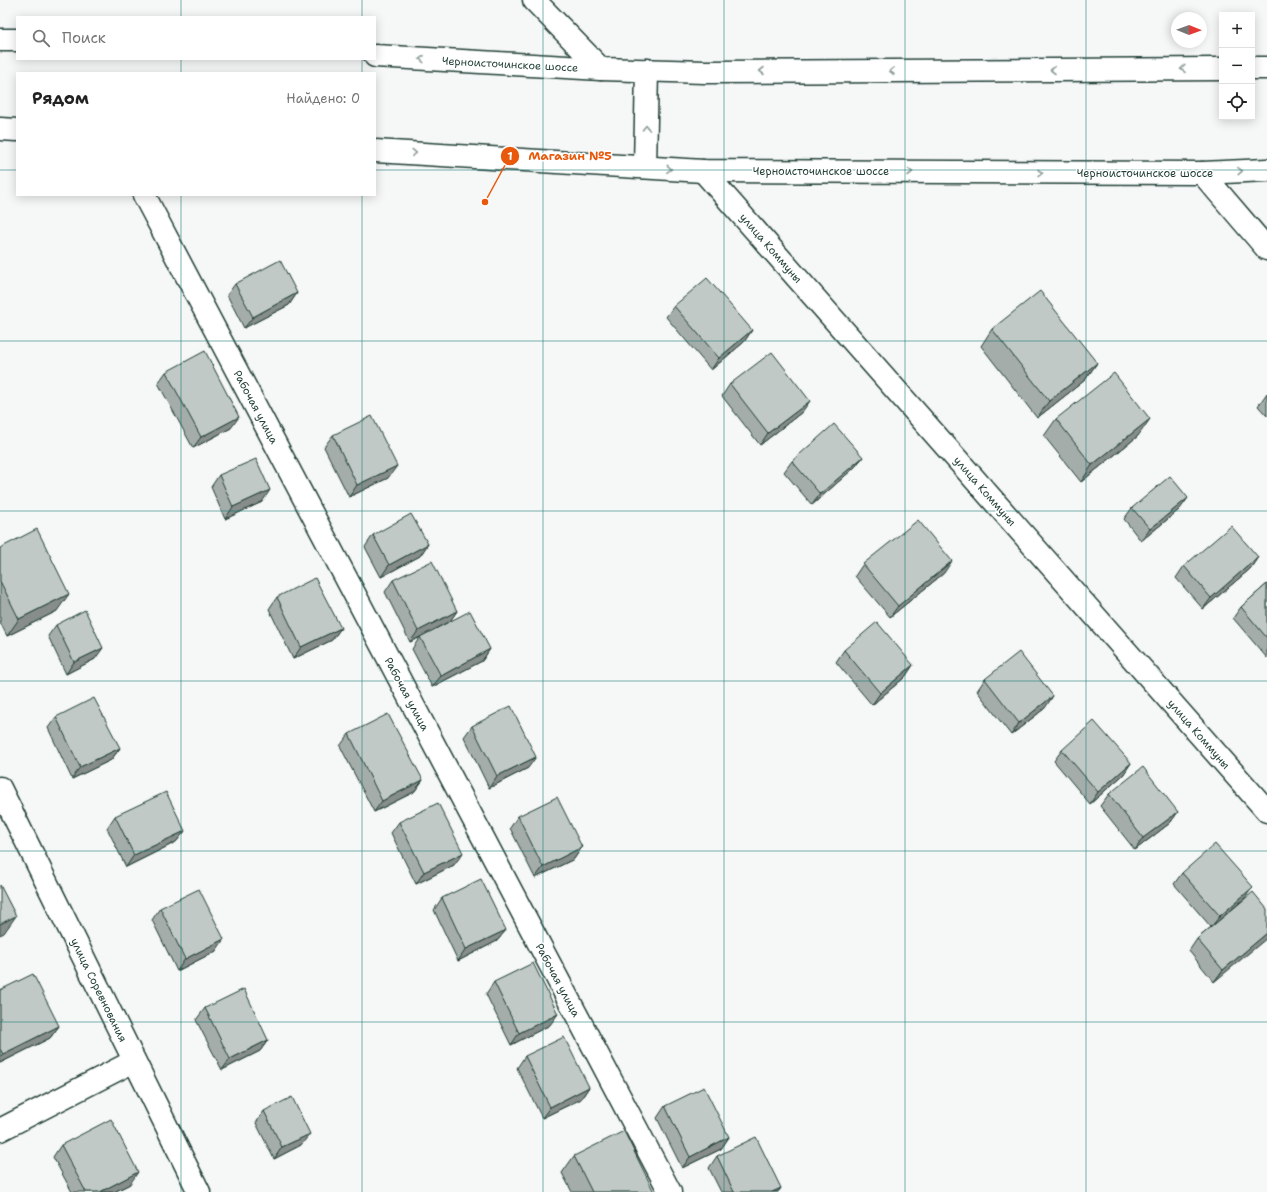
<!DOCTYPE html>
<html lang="ru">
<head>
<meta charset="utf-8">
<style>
	:root { --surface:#fff; --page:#f2f2f2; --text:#222; --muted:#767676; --line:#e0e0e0 }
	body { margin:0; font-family:"Shantell Sans",sans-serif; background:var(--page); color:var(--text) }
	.controls { position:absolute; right:12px; top:12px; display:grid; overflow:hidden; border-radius:0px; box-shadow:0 2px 10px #0003 }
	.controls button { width:36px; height:36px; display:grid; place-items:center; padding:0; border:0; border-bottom:1px solid var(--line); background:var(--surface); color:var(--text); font:20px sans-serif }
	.compass { position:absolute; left:1171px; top:12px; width:36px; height:36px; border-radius:50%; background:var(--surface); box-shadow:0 2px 10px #0003; rotate:91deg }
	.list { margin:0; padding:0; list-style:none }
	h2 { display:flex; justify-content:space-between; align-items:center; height:52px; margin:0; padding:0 16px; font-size:17px }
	h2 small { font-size:13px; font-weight:400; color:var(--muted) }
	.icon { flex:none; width:22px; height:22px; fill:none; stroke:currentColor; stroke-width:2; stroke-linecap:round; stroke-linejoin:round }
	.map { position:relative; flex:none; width:1267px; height:1192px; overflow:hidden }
	.search { position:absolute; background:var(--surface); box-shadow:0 2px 10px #0003; left:16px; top:16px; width:360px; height:44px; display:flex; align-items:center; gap:10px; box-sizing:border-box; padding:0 14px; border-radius:0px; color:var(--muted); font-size:15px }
	.panel { position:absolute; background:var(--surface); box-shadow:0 2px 10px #0003; left:16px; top:72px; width:360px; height:124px; border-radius:0px }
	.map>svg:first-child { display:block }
</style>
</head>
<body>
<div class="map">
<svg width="1267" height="1192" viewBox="0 0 1267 1192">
	<rect width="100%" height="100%" fill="#f6f7f7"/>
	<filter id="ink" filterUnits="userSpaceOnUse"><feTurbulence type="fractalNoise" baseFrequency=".025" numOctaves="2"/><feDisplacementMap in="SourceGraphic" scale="8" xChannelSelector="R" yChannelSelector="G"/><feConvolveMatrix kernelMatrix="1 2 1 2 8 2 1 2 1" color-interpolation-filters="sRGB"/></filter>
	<g filter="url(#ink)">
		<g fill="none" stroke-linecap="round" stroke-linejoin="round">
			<g stroke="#1f3d34" stroke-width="25">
				<g id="minor">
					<path d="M534 0 601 69"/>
					<path d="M703 171 1267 811"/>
					<path d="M1202 173 1267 249"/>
					<path d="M144 195 670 1192"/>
					<path d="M0 788 199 1192"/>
					<path d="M0 1130 134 1061"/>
				</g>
			</g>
			<g stroke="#1f3d34" stroke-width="25">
				<g id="primary">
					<path d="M0 40H17"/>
					<path d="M375 56 601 69 705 72 1222 69"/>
					<path d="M1252 68H1267"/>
					<path d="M0 129 17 130"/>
					<path d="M375 151 703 171 1202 173 1267 170"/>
					<path d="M645 167 647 70"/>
				</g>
			</g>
			<use href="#minor" stroke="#fff" stroke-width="22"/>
			<use href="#primary" stroke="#fff" stroke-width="22"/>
		</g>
		<g fill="#a5adaa" stroke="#1f3d34">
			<path d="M235 284 297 293 289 305 244 328 227 295Z"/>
			<path d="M674 306 752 330 744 342 711 370 666 317Z"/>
			<path d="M992 329 1097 363 1085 380 1037 418 981 346Z"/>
			<path d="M166 372 231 428 193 448 158 383Z"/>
			<path d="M730 384 802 412 760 445 722 396Z"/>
			<path d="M1267 393V416L1258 406Z"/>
			<path d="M1056 419 1138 436 1081 482 1044 436Z"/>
			<path d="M333 435 388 478 349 497 324 447Z"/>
			<path d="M863 457 854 468 812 505 784 472 792 461Z"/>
			<path d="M219 475 262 502 225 519 211 487Z"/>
			<path d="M1132 508 1180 509 1141 541 1124 519Z"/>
			<path d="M373 535 428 544 420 556 381 577 365 547Z"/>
			<path d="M0 548 57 611 7 636 0 622Z"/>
			<path d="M1258 557 1250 569 1203 609 1176 578 1184 566Z"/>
			<path d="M863 564 944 573 890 617 855 576Z"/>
			<path d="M393 580 457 611 450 621 490 649 482 661 432 687 412 649 420 637 425 635 410 642 385 592Z"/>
			<path d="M1267 584V658L1233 618 1241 607Z"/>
			<path d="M277 597 341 628 332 640 293 659 269 609Z"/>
			<path d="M56 625 95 659 66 674 48 636Z"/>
			<path d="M844 650 913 665 905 677 872 705 836 662Z"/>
			<path d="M985 679 1045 708 1011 735 977 691Z"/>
			<path d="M56 717 120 748 111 760 72 779 48 728Z"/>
			<path d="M472 726 528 768 489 788 464 737Z"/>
			<path d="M349 734 423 780 414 792 374 812 340 746Z"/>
			<path d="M1062 750 1131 763 1123 775 1090 804 1054 761Z"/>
			<path d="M1109 794 1178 812 1170 823 1135 850 1100 806Z"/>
			<path d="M115 816 185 831 176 842 126 867 107 828Z"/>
			<path d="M518 816 582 847 574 859 535 878 510 828Z"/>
			<path d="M399 822 454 865 416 884 391 833Z"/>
			<path d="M1182 873 1244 899 1213 926 1267 909 1214 982 1189 951 1197 939 1211 927 1174 884Z"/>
			<path d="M442 898 506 930 497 941 458 961 434 910Z"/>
			<path d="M160 908 216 951 177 971 152 920Z"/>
			<path d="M494 982 550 1025 511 1045 486 994Z"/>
			<path d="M0 990 59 1026 50 1038 0 1063Z"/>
			<path d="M205 1008 268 1040 260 1051 222 1070 196 1020Z"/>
			<path d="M525 1056 589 1087 581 1099 542 1118 517 1068Z"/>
			<path d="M665 1106 729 1137 721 1149 682 1168 657 1118Z"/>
			<path d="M264 1111 301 1145 274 1159 256 1123Z"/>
			<path d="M61 1145 130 1184 114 1192H72L53 1157Z"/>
			<path d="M574 1156 654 1192H572L562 1173Z"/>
			<path d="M717 1156 781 1188 778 1192H721L709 1168Z"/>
		</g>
		<g fill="#868d8b" stroke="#1f3d34">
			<path d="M297 293 289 305 244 328 253 317Z"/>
			<path d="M752 330 744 342 711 370 719 358Z"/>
			<path d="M1097 363 1085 380 1037 418 1049 401Z"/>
			<path d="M810 401 802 412 760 445 768 433Z"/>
			<path d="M239 417 231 428 193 448 201 437Z"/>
			<path d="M1150 419 1138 436 1081 482 1092 465Z"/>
			<path d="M863 457 854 468 812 505 820 494Z"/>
			<path d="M397 466 388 478 349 497 357 485Z"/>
			<path d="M270 490 262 502 225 519 233 507Z"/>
			<path d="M1188 498 1180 509 1141 541 1150 529Z"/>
			<path d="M428 544 420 556 381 577 389 565Z"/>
			<path d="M1258 557 1250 569 1203 609 1211 598Z"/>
			<path d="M952 561 944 573 890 617 898 606Z"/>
			<path d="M69 594 57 611 7 636 19 619Z"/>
			<path d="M457 611 449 623 410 642 418 631Z"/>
			<path d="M341 628 332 640 293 659 301 647Z"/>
			<path d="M103 648 95 659 66 674 74 662Z"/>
			<path d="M490 649 482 661 432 687 441 676Z"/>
			<path d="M913 665 905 677 872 705 880 693Z"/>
			<path d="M1053 696 1045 708 1011 735 1019 723Z"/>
			<path d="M120 748 111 760 72 779 80 767Z"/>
			<path d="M536 757 528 768 489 788 497 776Z"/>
			<path d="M1131 763 1123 775 1090 804 1098 792Z"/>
			<path d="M423 780 414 792 374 812 382 801Z"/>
			<path d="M1178 812 1170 823 1135 850 1143 838Z"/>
			<path d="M185 831 176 842 126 867 134 855Z"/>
			<path d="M582 847 574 859 535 878 543 867Z"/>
			<path d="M463 853 454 865 416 884 424 872Z"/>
			<path d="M1253 887 1244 899 1211 927 1220 916Z"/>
			<path d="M16 916 4 933 0 935V924Z"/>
			<path d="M506 930 497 941 458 961 466 949Z"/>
			<path d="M1267 933V938L1214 982 1223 970Z"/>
			<path d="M224 939 216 951 177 971 185 959Z"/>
			<path d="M558 1014 550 1025 511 1045 519 1033Z"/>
			<path d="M59 1026 50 1038 0 1063V1057L3 1054Z"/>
			<path d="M268 1040 260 1051 222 1070 230 1059Z"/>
			<path d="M589 1087 581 1099 542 1118 550 1107Z"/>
			<path d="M310 1134 301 1145 274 1159 282 1147Z"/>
			<path d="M729 1137 721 1149 682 1168 690 1157Z"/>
			<path d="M138 1172 130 1184 114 1192H100Z"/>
			<path d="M781 1188 778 1192H772Z"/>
		</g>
		<g fill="#c0c9c6" stroke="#1f3d34">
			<path d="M280 260 297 293 253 317 235 284Z"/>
			<path d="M707 278 752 330 719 358 674 306Z"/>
			<path d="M1040 291 1097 363 1049 401 992 329Z"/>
			<path d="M205 351 239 417 201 437 166 372Z"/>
			<path d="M772 352 810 401 768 433 730 384Z"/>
			<path d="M1114 373 1150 419 1092 465 1056 419Z"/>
			<path d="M372 416 397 466 357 485 333 435Z"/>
			<path d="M834 424 863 457 820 494 792 461Z"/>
			<path d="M256 459 270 490 233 507 219 475Z"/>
			<path d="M1170 476 1188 498 1150 529 1132 508Z"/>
			<path d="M411 514 428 544 389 565 373 535Z"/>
			<path d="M918 520 952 561 898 606 863 564Z"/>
			<path d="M1231 526 1258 557 1211 598 1184 566Z"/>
			<path d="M37 529 69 594 19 619 0 581V548Z"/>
			<path d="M432 561 457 611 418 631 393 580Z"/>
			<path d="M315 578 341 628 301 647 277 597Z"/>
			<path d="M1267 584V638L1241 607Z"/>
			<path d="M85 610 103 648 74 662 56 625Z"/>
			<path d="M470 611 490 649 441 676 420 637Z"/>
			<path d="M877 622 913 665 880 693 844 650Z"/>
			<path d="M1019 652 1053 696 1019 723 985 679Z"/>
			<path d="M94 698 120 748 80 767 56 717Z"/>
			<path d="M511 706 536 757 497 776 472 726Z"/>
			<path d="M388 714 423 780 382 801 349 734Z"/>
			<path d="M1094 721 1131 763 1098 792 1062 750Z"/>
			<path d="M1143 767 1178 812 1143 838 1109 794Z"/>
			<path d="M166 792 185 831 134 855 115 816Z"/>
			<path d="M557 797 582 847 543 867 518 816Z"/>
			<path d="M438 803 463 853 424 872 399 822Z"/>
			<path d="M1215 844 1253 887 1220 916 1182 873Z"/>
			<path d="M481 879 506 930 466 949 442 898Z"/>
			<path d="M0 885 16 916 0 924Z"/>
			<path d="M199 889 224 939 185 959 160 908Z"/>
			<path d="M1253 892 1267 909V933L1223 970 1197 939Z"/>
			<path d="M533 963 558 1014 519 1033 494 982Z"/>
			<path d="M33 974 59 1026 3 1054 0 1049V990Z"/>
			<path d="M244 989 268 1040 230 1059 205 1008Z"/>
			<path d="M564 1037 589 1087 550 1107 525 1056Z"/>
			<path d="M704 1087 729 1137 690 1157 665 1106Z"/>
			<path d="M292 1097 310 1134 282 1147 264 1111Z"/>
			<path d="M111 1119 138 1172 100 1192H86L61 1145Z"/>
			<path d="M624 1131 654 1192H592L574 1156Z"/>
			<path d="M756 1137 781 1188 772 1192H734L717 1156Z"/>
		</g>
		<defs><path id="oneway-chevron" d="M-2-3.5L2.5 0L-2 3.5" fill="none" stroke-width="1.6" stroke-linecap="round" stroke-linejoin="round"/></defs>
		<g stroke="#8f9e9a">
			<use href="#oneway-chevron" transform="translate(422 59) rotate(-177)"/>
			<use href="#oneway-chevron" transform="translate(1183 69) rotate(179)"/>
			<use href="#oneway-chevron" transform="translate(1053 70) rotate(180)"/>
			<use href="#oneway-chevron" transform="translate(762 71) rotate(180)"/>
			<use href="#oneway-chevron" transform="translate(892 71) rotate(180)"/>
			<use href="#oneway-chevron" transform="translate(646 128) rotate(-88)"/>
			<use href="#oneway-chevron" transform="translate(414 153) rotate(3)"/>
			<use href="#oneway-chevron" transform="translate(669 169) rotate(4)"/>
			<use href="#oneway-chevron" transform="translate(1240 171) rotate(-3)"/>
			<use href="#oneway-chevron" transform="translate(910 172)"/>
			<use href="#oneway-chevron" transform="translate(1040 173)"/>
		</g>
	</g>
	<path fill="none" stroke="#0f766e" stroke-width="1" stroke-opacity="0.55" d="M181 0V17M362 0V17M543 0V1192M724 0V1192M905 0V1192M1086 0V1192M181 59V73M362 59V73M0 170H17M375 170H1267M181 195V1192M362 195V1192M0 341H1267M0 511H1267M0 681H1267M0 851H1267M0 1022H1267"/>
	<g text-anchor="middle" stroke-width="3" stroke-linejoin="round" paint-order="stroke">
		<g font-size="11" fill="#1f3d34" stroke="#fff">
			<text transform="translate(510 64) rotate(3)" y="4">Черноисточинское шоссе</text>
			<text x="821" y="175">Черноисточинское шоссе</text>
			<text x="1145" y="177">Черноисточинское шоссе</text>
			<text transform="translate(771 248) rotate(49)" y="4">улица Коммуны</text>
			<text transform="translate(256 407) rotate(62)" y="4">Рабочая улица</text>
			<text transform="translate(985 491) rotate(49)" y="4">улица Коммуны</text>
			<text transform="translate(407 694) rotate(62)" y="4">Рабочая улица</text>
			<text transform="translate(1199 734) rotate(49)" y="4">улица Коммуны</text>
			<text transform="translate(558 980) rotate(62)" y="4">Рабочая улица</text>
			<text transform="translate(99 990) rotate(64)" y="4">улица Соревнования</text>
		</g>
	</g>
	<path fill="none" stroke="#e8590c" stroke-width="1.5" d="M485 202L510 156"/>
	<g fill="#e8590c" stroke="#fff" stroke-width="1.5">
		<circle cx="485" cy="202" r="4"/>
		<circle cx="510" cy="156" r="10"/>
	</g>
	<g font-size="12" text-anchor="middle" font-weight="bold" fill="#fff">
		<text x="510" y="160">1</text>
	</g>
	<g font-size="12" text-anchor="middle" font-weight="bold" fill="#e8590c" stroke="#fff" stroke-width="3" stroke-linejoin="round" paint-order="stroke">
		<text x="570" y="160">Магазин №5</text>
	</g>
</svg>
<div class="controls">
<button>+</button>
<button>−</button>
<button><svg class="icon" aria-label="locate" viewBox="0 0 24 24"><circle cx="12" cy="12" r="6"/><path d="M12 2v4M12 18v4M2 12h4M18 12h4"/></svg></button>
</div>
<svg class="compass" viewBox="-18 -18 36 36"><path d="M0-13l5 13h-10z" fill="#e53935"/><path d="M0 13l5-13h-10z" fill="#767676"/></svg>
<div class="search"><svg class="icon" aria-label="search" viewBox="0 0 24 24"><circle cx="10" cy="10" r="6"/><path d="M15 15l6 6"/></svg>Поиск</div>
<section class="panel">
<h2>Рядом<small>Найдено: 0</small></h2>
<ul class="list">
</ul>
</section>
</div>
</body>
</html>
